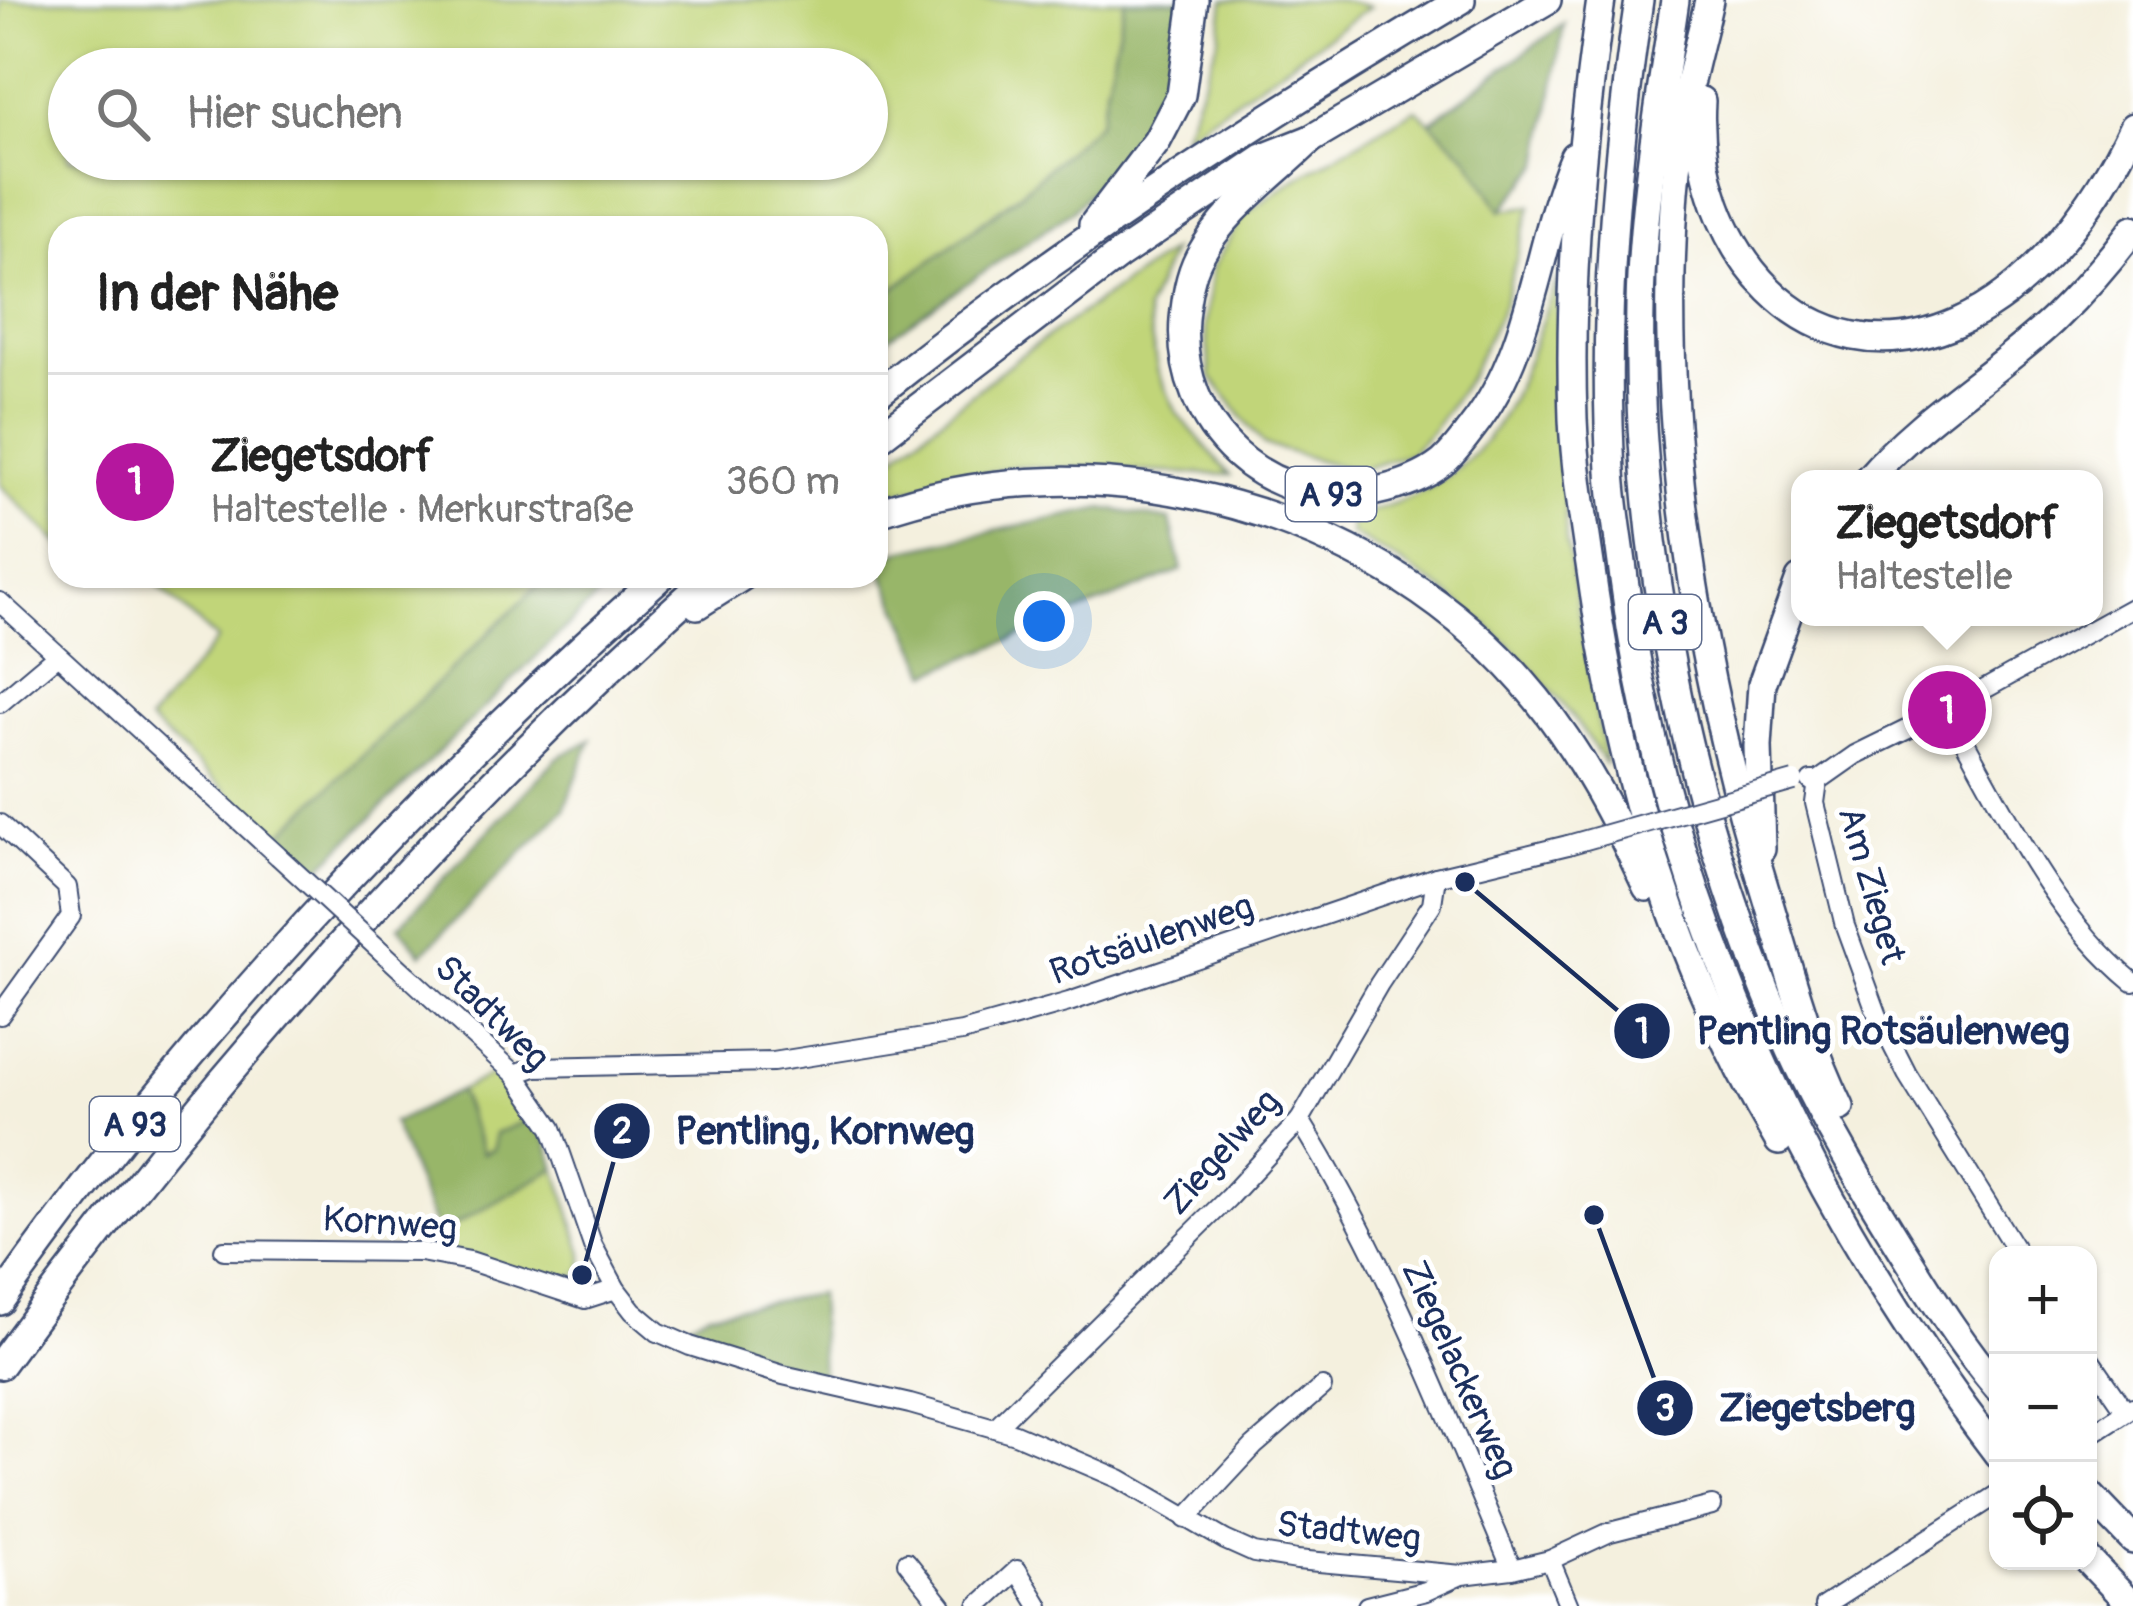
<!DOCTYPE html>
<html lang="de">
<head>
<meta charset="utf-8">
<style>
	:root { --surface:#fff; --page:#f6f6f6; --text:#222; --muted:#767676; --line:#e0e0e0; --accent:#b5179e }
	body { margin:0; font-family:Pangolin,sans-serif; background:var(--page); color:var(--text) }
	.controls { position:absolute; right:36px; bottom:36px; display:grid; overflow:hidden; border-radius:24px; box-shadow:0 3px 9px #0004 }
	.controls button { width:108px; height:108px; display:grid; place-items:center; padding:0; border:0; border-bottom:3px solid var(--line); background:var(--surface); color:var(--text); font:60px sans-serif }
	.you { position:absolute; left:1044px; top:621px; width:42px; height:42px; margin:-30px; border:9px solid #fff; border-radius:50%; background:#1a73e8; box-shadow:0 0 0 18px #1a73e833 }
	.badge { display:grid; place-items:center; width:78px; height:78px; border-radius:50%; background:var(--accent); color:#fff; font-size:39px; font-weight:700 }
	.pin { position:absolute; translate:-50% -50%; border:6px solid #fff; box-shadow:0 3px 12px #0006 }
	.popup { position:absolute; left:1791px; top:470px; width:312px; height:156px; box-sizing:border-box; display:grid; place-content:center; border-radius:24px; background:var(--surface); filter:drop-shadow(0 3px 9px #0005); font-size:39px; white-space:nowrap; color:var(--muted) }
	.popup b { font-size:45px; color:var(--text) }
	.popup::after { content:''; position:absolute; left:50%; top:100%; margin-left:-24px; border:24px solid transparent; border-top-color:var(--surface) }
	.list { margin:0; padding:0; list-style:none }
	h2 { display:flex; justify-content:space-between; align-items:center; height:156px; margin:0; padding:0 48px; font-size:51px }
	h2 small { font-size:39px; font-weight:400; color:var(--muted) }
	.list li { display:grid; grid-template-columns:78px 1fr auto; gap:36px; align-items:center; box-sizing:border-box; height:216px; padding:0 48px; border-top:3px solid var(--line) }
	.list b { display:block; font-size:45px; white-space:nowrap }
	.list p { margin:0; font-size:39px; white-space:nowrap; color:var(--muted) }
	.list em { font-size:39px; font-style:normal; color:var(--muted) }
	.icon { flex:none; width:66px; height:66px; fill:none; stroke:currentColor; stroke-width:2; stroke-linecap:round; stroke-linejoin:round }
	.map { position:relative; flex:none; width:2133px; height:1606px; overflow:hidden }
	.search { position:absolute; background:var(--surface); box-shadow:0 3px 9px #0004; left:48px; top:48px; width:840px; height:132px; display:flex; align-items:center; gap:30px; box-sizing:border-box; padding:0 42px; border-radius:66px; color:var(--muted); font-size:45px }
	.panel { position:absolute; background:var(--surface); box-shadow:0 3px 9px #0004; left:48px; top:216px; width:840px; height:372px; border-radius:36px }
	.map>svg:first-child { display:block }
</style>
</head>
<body>
<div class="map">
<svg width="2133" height="1606" viewBox="0 0 2133 1606">
	<rect width="100%" height="100%" fill="#fff"/>
	<filter id="ink" filterUnits="userSpaceOnUse"><feTurbulence type="fractalNoise" baseFrequency=".00833" numOctaves="2"/><feDisplacementMap in="SourceGraphic" scale="24" xChannelSelector="R" yChannelSelector="G"/><feConvolveMatrix kernelMatrix="1 2 1 2 8 2 1 2 1" color-interpolation-filters="sRGB"/></filter>
	<filter id="wash" filterUnits="userSpaceOnUse"><feTurbulence type="fractalNoise" baseFrequency=".004" numOctaves="4" result="noise"/><feDisplacementMap in="SourceGraphic" scale="48" xChannelSelector="R" yChannelSelector="G"/><feGaussianBlur stdDeviation="2.7" result="paint"/><feColorMatrix in="noise" values="0 0 0 0 0 0 0 0 0 0 0 0 0 0 0 0 0 1.4 0 .05"/><feComposite in="paint" operator="in"/></filter>
	<g filter="url(#wash)">
		<rect width="100%" height="100%" fill="#f4f0de"/>
		<g fill="#c1d579" stroke="#6e826c" stroke-width="3" fill-rule="evenodd">
			<path d="M0 0H1125L1099 122 1016 197 876 302V228H60V545L0 485ZM69 69H867V159H69Z"/>
			<path d="M1224 0H1339L1370 7 1183 136 1220 35Z"/>
			<path d="M1416 109 1468 157 1501 210 1531 206 1503 306 1470 375 1432 431 1410 454 1357 471 1264 445 1211 377 1205 324 1212 268 1243 216 1290 182Z"/>
			<path d="M1171 251 1146 311 1158 372 1177 413 1230 475 1017 466 899 492 876 500V471L1017 358Z"/>
			<path d="M1557 278 1566 539 1606 765C1535 656 1465 596 1351 534V516C1498 481 1511 406 1557 278Z"/>
			<path d="M148 576H548L277 838 149 721 217 640Z"/>
			<path d="M498 1072 532 1118 496 1134 494 1149 484 1154 459 1091Z"/>
			<path d="M556 1168 583 1253V1269L572 1280 555 1283 423 1243Z"/>
		</g>
		<g fill="#98b669" stroke="#5a7264" stroke-width="3">
			<path d="M1125 0H1182L1175 65 1155 124 1072 211 876 346V302L1016 197 1099 122Z"/>
			<path d="M1564 24 1541 164 1501 211 1468 157 1430 122Z"/>
			<path d="M1103 508 1170 520 1182 570 929 673 877 560 900 551Z"/>
			<path d="M548 576H619L319 869 277 838Z"/>
			<path d="M591 740 564 810 422 954 399 926 557 758Z"/>
			<path d="M459 1091 483 1153 494 1149 495 1134 532 1118 547 1141 556 1168 438 1234 393 1123Z"/>
			<path d="M818 1294 822 1376 674 1330 709 1312Z"/>
		</g>
	</g>
	<g filter="url(#ink)">
		<g fill="none" stroke-linecap="round" stroke-linejoin="round">
			<g stroke="#3c4c71" stroke-width="22">
				<g id="minor">
					<path d="M0 602 278 856"/>
					<path d="M0 703 56 656"/>
					<path d="M1947 710C2000 802 2049 913 2133 982"/>
					<path d="M1811 781H1818L1855 755 1947 710 2133 607"/>
					<path d="M1818 781 1815 803 1845 926 1879 1019 1907 1074 2019 1255"/>
					<path d="M0 824 67 887 71 916 0 1015"/>
					<path d="M407 975 515 1074 552 1128 593 1246 616 1289 633 1311 658 1332 690 1346 783 1375 910 1404 1015 1434 1120 1479 1225 1540 1254 1553 1297 1560 1462 1575 1512 1569 1550 1560 1610 1532 1712 1506"/>
					<path d="M515 1074 535 1067 773 1062 962 1032 1069 1002 1436 877 1568 845"/>
					<path d="M1300 1120C1387 1261 1447 1416 1512 1569"/>
					<path d="M224 1250 420 1252 470 1261 585 1299 616 1289"/>
					<path d="M2088 1356 2126 1411"/>
					<path d="M996 1427 1228 1198 1300 1120 1379 984 1432 904 1436 877"/>
					<path d="M2088 1436 2133 1407"/>
					<path d="M1186 1519 1254 1446 1322 1387"/>
					<path d="M1550 1560 1569 1606"/>
					<path d="M907 1562 942 1606"/>
					<path d="M978 1606 1017 1570 1039 1606"/>
					<path d="M1367 1606 1426 1591 1459 1576"/>
					<path d="M1824 1606 1998 1494"/>
				</g>
			</g>
			<g stroke="#3c4c71" stroke-width="32">
				<g id="highway">
					<path d="M1601 0C1581 137 1568 280 1573 419 1575 467 1583 516 1590 564 1618 767 1673 963 1779 1141"/>
					<path d="M1639 0C1616 156 1602 313 1611 471 1613 507 1620 543 1624 579 1665 900 1802 1198 1998 1454"/>
					<path d="M1675 0C1660 102 1642 203 1640 306 1635 545 1686 804 1779 1023 1811 1100 1856 1175 1900 1246 1930 1294 1961 1345 1998 1388"/>
					<path d="M1709 0C1701 38 1689 77 1683 116 1648 376 1691 652 1768 900 1789 969 1808 1042 1840 1107"/>
					<path d="M1701 101C1692 243 1806 389 1958 322 2036 288 2098 201 2133 127"/>
					<path d="M1311 139C1272 177 1225 209 1199 257 1189 276 1186 299 1184 319 1176 427 1268 513 1376 491 1400 486 1423 478 1442 463 1453 454 1463 440 1472 428 1533 351 1537 244 1574 156"/>
					<path d="M1093 225 1157 141 1181 95 1194 0"/>
					<path d="M876 395C1061 248 1258 120 1461 0"/>
					<path d="M876 440 1119 255 1263 158 1311 139 1547 0"/>
					<path d="M1868 479C1921 417 1993 376 2053 320 2082 292 2109 261 2133 229"/>
					<path d="M876 513C1103 432 1386 511 1537 699 1583 756 1616 821 1647 887"/>
					<path d="M697 605 743 576"/>
					<path d="M1761 849 1758 746 1762 684 1800 579"/>
					<path d="M0 1301C185 1039 421 788 661 576"/>
					<path d="M0 1365C210 1078 445 812 711 576"/>
					<path d="M2088 1493 2133 1540"/>
					<path d="M2088 1560 2132 1606"/>
				</g>
			</g>
			<use href="#minor" stroke="#fff" stroke-width="18"/>
			<use href="#highway" stroke="#fff" stroke-width="27"/>
			<g stroke="#3c4c71" stroke-width="22" stroke-linecap="butt">
				<g id="minor-bridge">
					<path d="M1568 845 1794 781"/>
					<path d="M278 856 407 975"/>
				</g>
			</g>
			<use href="#minor-bridge" stroke="#fff" stroke-width="18"/>
		</g>
	</g>
	<g text-anchor="middle" stroke-width="10" stroke-linejoin="round" paint-order="stroke">
		<g fill="#fff" stroke="#5f6d8e" stroke-width="3">
			<rect x="1286" y="467" width="90" height="54" rx="9"/>
			<rect x="1629" y="595" width="72" height="54" rx="9"/>
			<rect x="90" y="1097" width="90" height="54" rx="9"/>
		</g>
		<g font-size="33" font-weight="bold" fill="#1b2f5e">
			<text x="1331" y="506">A 93</text>
			<text x="1665" y="634">A 3</text>
			<text x="135" y="1136">A 93</text>
		</g>
		<g font-size="36" fill="#1b2f5e" stroke="#fff">
			<text transform="translate(1873 885) rotate(74)" y="13">Am Zieget</text>
			<text transform="translate(1151 938) rotate(-19)" y="13">Rotsäulenweg</text>
			<text transform="translate(493 1012) rotate(45)" y="13">Stadtweg</text>
			<text transform="translate(1221 1151) rotate(-48)" y="13">Ziegelweg</text>
			<text transform="translate(390 1222) rotate(4)" y="13">Kornweg</text>
			<text transform="translate(1461 1369) rotate(66)" y="13">Ziegelackerweg</text>
			<text transform="translate(1349 1530) rotate(6)" y="13">Stadtweg</text>
		</g>
	</g>
	<path fill="none" stroke="#1b2f5e" stroke-width="4.5" d="M1465 882L1642 1031M582 1275L622 1131M1594 1215L1665 1408"/>
	<g fill="#1b2f5e" stroke="#fff" stroke-width="4.5">
		<circle cx="1465" cy="882" r="12"/>
		<circle cx="582" cy="1275" r="12"/>
		<circle cx="1594" cy="1215" r="12"/>
		<circle cx="1642" cy="1031" r="30"/>
		<circle cx="622" cy="1131" r="30"/>
		<circle cx="1665" cy="1408" r="30"/>
	</g>
	<g font-size="36" text-anchor="middle" font-weight="bold" fill="#fff">
		<text x="1642" y="1043">1</text>
		<text x="622" y="1143">2</text>
		<text x="1665" y="1420">3</text>
	</g>
	<g font-size="39" text-anchor="middle" font-weight="bold" fill="#1b2f5e" stroke="#fff" stroke-width="10" stroke-linejoin="round" paint-order="stroke">
		<text x="1883" y="1044">Pentling Rotsäulenweg</text>
		<text x="825" y="1144">Pentling, Kornweg</text>
		<text x="1817" y="1421">Ziegetsberg</text>
	</g>
</svg>
<div class="controls">
<button>+</button>
<button>−</button>
<button><svg class="icon" aria-label="locate" viewBox="0 0 24 24"><circle cx="12" cy="12" r="6"/><path d="M12 2v4M12 18v4M2 12h4M18 12h4"/></svg></button>
</div>
<div class="you"></div>
<div class="pin badge" style="left:1947px;top:710px">1</div>
<div class="popup"><b>Ziegetsdorf</b>Haltestelle</div>
<div class="search"><svg class="icon" aria-label="search" viewBox="0 0 24 24"><circle cx="10" cy="10" r="6"/><path d="M15 15l6 6"/></svg>Hier suchen</div>
<section class="panel">
<h2>In der Nähe<small></small></h2>
<ul class="list">
<li><span class="badge">1</span><div><b>Ziegetsdorf</b><p>Haltestelle · Merkurstraße</p></div><em>360 m</em></li>
</ul>
</section>
</div>
</body>
</html>
